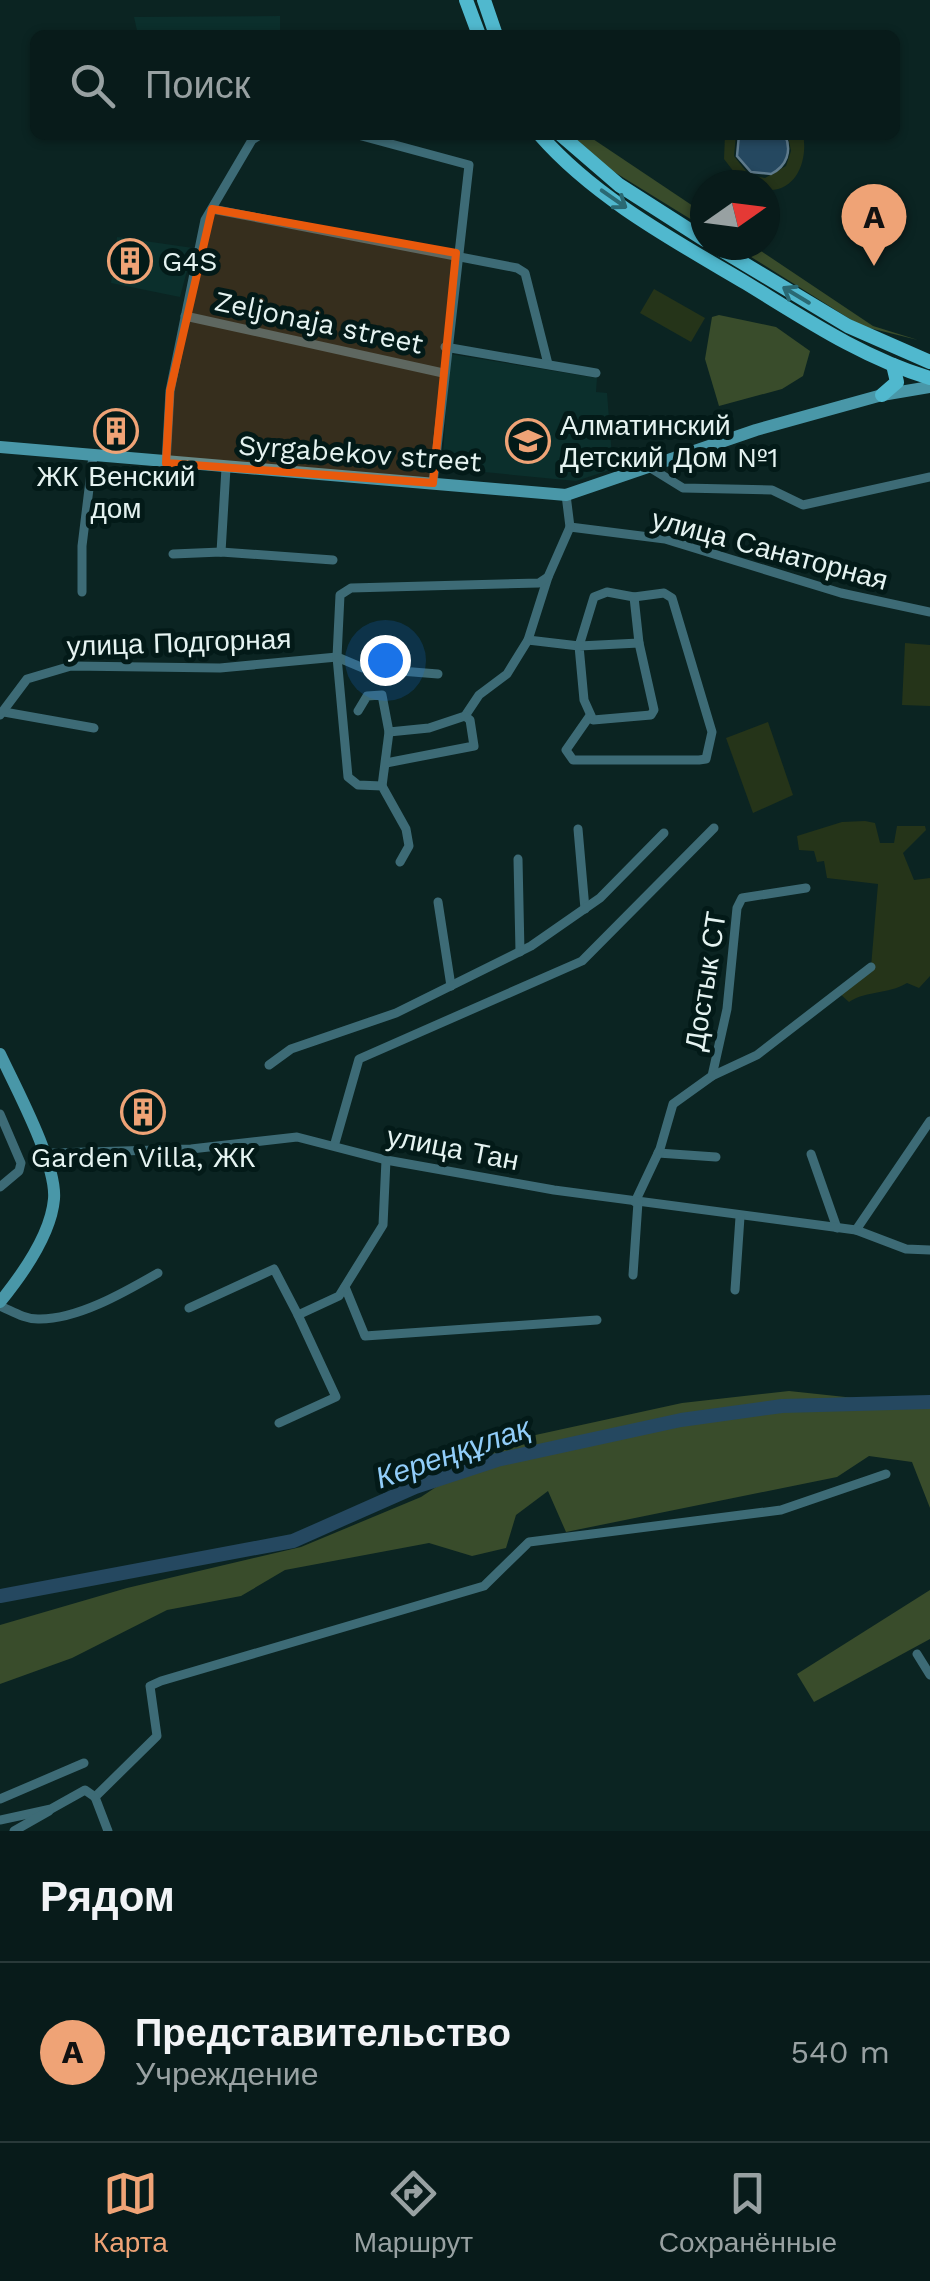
<!DOCTYPE html>
<html lang="ru">
<head>
<meta charset="utf-8">
<style>
	:root { --surface:#081b1a; --page:#112423; --text:#f1f3f6; --muted:#98a1a2; --line:#293939; --accent:#efa376 }
	body { margin:0; font-family:"Work Sans",sans-serif; background:var(--page); color:var(--text) }
	.compass { position:absolute; left:690px; top:170px; width:90px; height:90px; border-radius:50%; background:var(--surface); box-shadow:0 2px 8px #0004; rotate:76deg }
	.you { position:absolute; left:385px; top:660px; width:35px; height:35px; margin:-25px; border:8px solid #fff; border-radius:50%; background:#1a73e8; box-shadow:0 0 0 15px #1a73e833 }
	.badge { display:grid; place-items:center; width:65px; height:65px; border-radius:50%; background:var(--accent); color:#111; font-size:32px; font-weight:700 }
	.pin { position:absolute; translate:-50% -82px; filter:drop-shadow(0 2px 5px #0008) }
	.pin::after { content:''; position:absolute; top:52px; width:35px; height:30px; background:inherit; clip-path:polygon(0 0,100% 0,50% 100%) }
	.list { margin:0; padding:0; list-style:none }
	h2 { display:flex; justify-content:space-between; align-items:center; height:130px; margin:0; padding:0 40px; font-size:42px }
	h2 small { font-size:32px; font-weight:400; color:var(--muted) }
	.list li { display:grid; grid-template-columns:65px 1fr auto; gap:30px; align-items:center; box-sizing:border-box; height:180px; padding:0 40px; border-top:2px solid var(--line) }
	.list b { display:block; font-size:38px; white-space:nowrap }
	.list p { margin:0; font-size:32px; white-space:nowrap; color:var(--muted) }
	.list em { font-size:32px; font-style:normal; color:var(--muted) }
	.icon { flex:none; width:55px; height:55px; fill:none; stroke:currentColor; stroke-width:2; stroke-linecap:round; stroke-linejoin:round }
	.map { position:relative; flex:none; width:930px; height:1831px; overflow:hidden }
	.search { position:absolute; background:var(--surface); box-shadow:0 2px 8px #0004; left:30px; right:30px; top:30px; height:110px; display:flex; align-items:center; gap:25px; box-sizing:border-box; padding:0 35px; border-radius:15px; color:var(--muted); font-size:38px }
	.sheet { height:310px; background:var(--surface) }
	nav { display:flex; justify-content:space-around; align-items:center; box-sizing:border-box; height:140px; border-top:2px solid var(--line); background:var(--surface); font-size:28px; color:var(--muted) }
	nav a { display:grid; justify-items:center; gap:5px }
	nav .on { color:var(--accent) }
	.map>svg:first-child { display:block }
</style>
</head>
<body>
<div class="map">
<svg width="930" height="1831" viewBox="0 0 930 1831">
	<rect width="100%" height="100%" fill="#0b2422"/>
	<g fill="#0b2f2c">
		<path d="M280 16V35H138L134 17Z"/>
		<path d="M117 237 193 248 180 297 111 283Z"/>
		<path d="M450 354 597 378 596 392 607 393 613 469 576 481 442 468Z"/>
	</g>
	<g fill="#253419">
		<path d="M725 135H736L734 156 749 175 765 178 786 166 791 151 788 135H803C808 157 798 190 770 190 764 190 756 185 744 185L724 159Z"/>
		<path d="M654 289 705 318 691 342 640 313Z"/>
		<path d="M905 643 930 645V706L902 705Z"/>
		<path d="M768 722 793 795 753 813 726 738Z"/>
		<path d="M865 821 875 823 880 843H894L897 826H925L926 830 903 853 914 880 930 878V976L919 988 907 983C887 995 867 990 849 1002L839 993 871 967 878 884 827 878 824 861 817 862 814 851 799 850 797 836 842 822Z"/>
	</g>
	<g fill="#394c2b">
		<path d="M571 135H587L705 214V228L611 170Z"/>
		<path d="M732 245H752L873 326 918 340 861 326Z"/>
		<path d="M719 315 776 327 810 351 803 376 782 389 719 406 705 359 712 317Z"/>
		<path d="M789 1391 930 1406V1508L912 1462 869 1456 837 1477 566 1532 548 1491 516 1515 506 1548 472 1556 429 1543 285 1570 241 1596 167 1610 72 1658 0 1684V1625L127 1588 301 1547 421 1497 504 1442 682 1403Z"/>
		<path d="M930 1590V1639L814 1702 797 1674Z"/>
	</g>
	<path fill="#254860" stroke="#5f7b8c" stroke-width="2.5" d="M739 135H785C792 151 787 166 771 174L751 172 737 156Z"/>
	<g fill="none" stroke-linecap="round" stroke-linejoin="round">
		<path stroke="#254860" stroke-width="14" d="M0 1596 293 1541 415 1487 497 1460 681 1420 782 1406 930 1402"/>
		<g stroke="#3d6b76" stroke-width="9">
			<path d="M358 135 469 165 433 483"/>
			<path d="M212 209 517 268 525 273 548 364"/>
			<path d="M185 316 443 373"/>
			<path d="M445 347 596 373"/>
			<path d="M166 463 170 391 205 220 252 140 260 135"/>
			<path d="M649 467 683 488 772 490 803 505 930 477"/>
			<path d="M566 495 570 527 665 539 841 593 930 612"/>
			<path d="M221 552 226 468"/>
			<path d="M173 554 221 552 333 560"/>
			<path d="M82 592V546L93 456"/>
			<path d="M528 640 579 646 594 597 607 592 634 597 639 643"/>
			<path d="M639 643 654 710 651 715 593 720 584 700 579 646Z"/>
			<path d="M358 711 367 696 382 695 389 732 429 728 465 716 479 695 507 674 528 640 548 577"/>
			<path d="M4 712 94 728"/>
			<path d="M0 715 27 679 71 666 220 668 337 657 363 668 438 674"/>
			<path d="M589 717 566 750 573 760H699L706 759 712 732 672 598 664 593 634 597"/>
			<path d="M386 763 474 746 470 720 465 716"/>
			<path d="M382 786 389 732"/>
			<path d="M578 829 585 909"/>
			<path d="M518 859 520 952"/>
			<path d="M400 862 409 846 406 829 382 786 358 785 348 777 337 657 340 595 351 588 539 583 548 577 570 527"/>
			<path d="M438 902 451 986"/>
			<path d="M269 1065 291 1049 396 1013 531 946 600 898 664 833"/>
			<path d="M712 1076 727 1009 737 908 742 898 806 888"/>
			<path d="M0 1114 21 1163 19 1171 0 1187"/>
			<path d="M335 1143 359 1059 582 961 714 828"/>
			<path d="M658 1153 716 1157"/>
			<path d="M811 1154 837 1228"/>
			<path d="M45 1160 53 1153 191 1149 297 1137 386 1160 554 1190 856 1230 930 1121"/>
			<path d="M635 1202 660 1149 673 1104 712 1076 757 1055 871 967"/>
			<path d="M856 1230 906 1249 930 1250"/>
			<path d="M633 1275 638 1202"/>
			<path d="M345 1287 365 1336 597 1320"/>
			<path d="M735 1290 740 1217"/>
			<path d="M0 1306C12 1311 24 1319 38 1319 77 1320 125 1292 158 1273"/>
			<path d="M189 1308 274 1269 298 1315"/>
			<path d="M279 1423 336 1397 298 1315 339 1296 383 1225 386 1160"/>
			<path d="M917 1654 930 1675"/>
			<path d="M95 1797 157 1736 150 1686 161 1681 484 1586 529 1542 781 1510 886 1474"/>
			<path d="M95 1797 108 1831"/>
			<path d="M0 1799 84 1763"/>
			<path d="M0 1820 51 1809 85 1790 95 1797"/>
			<path d="M14 1831 49 1811"/>
		</g>
		<g stroke="#4997a8" stroke-width="12">
			<path d="M0 447 566 495 756 430 882 395 930 387"/>
			<path d="M0 1054C16 1088 57 1164 54 1199 51 1234 22 1275 0 1302"/>
		</g>
		<g stroke="#50b8ce" stroke-width="14">
			<path d="M466 0 479 35"/>
			<path d="M484 0 496 35"/>
			<path d="M540 135C595 198 675 241 746 283 805 319 863 358 930 378"/>
			<path d="M561 135 619 185 705 240"/>
			<path d="M713 245 848 326 930 362"/>
			<path d="M882 395 897 382 893 365"/>
		</g>
	</g>
	<defs><path id="oneway-shaft" d="M-6 0H5M1.5-3L5.5 0L1.5 3" fill="none" stroke-width="1.6" stroke-linecap="round" stroke-linejoin="round" transform="scale(2.5)"/></defs>
	<g stroke="#2a6973">
		<use href="#oneway-shaft" transform="translate(614 199) rotate(35)"/>
		<use href="#oneway-shaft" transform="translate(796 295) rotate(-149)"/>
	</g>
	<path fill="#e8590c" fill-opacity="0.2" stroke="#e8590c" stroke-width="8" stroke-linejoin="round" d="M212 209 456 253 433 483 166 463 170 391Z"/>
	<defs>
		<g id="building-ring" transform="scale(2.25)"><circle r="9.5" fill="#031a18" stroke="#efa376" stroke-width="1.5"/><path d="M-4-6H4V6H1V3H-1V6H-4ZM-2.5-4.3h1.7v1.8h-1.7ZM.8-4.3h1.7v1.8H.8ZM-2.5-1h1.7V.8h-1.7ZM.8-1h1.7V.8H.8Z" fill="#efa376"/></g>
		<g id="school-ring" transform="scale(2.25)"><circle r="9.5" fill="#031a18" stroke="#efa376" stroke-width="1.5"/><path d="M0-5L7-2L0 1L-7-2ZM-4 1L0 2.5L4 1V4Q0 6-4 4Z" fill="#efa376"/></g>
	</defs>
	<g fill-rule="evenodd">
		<use href="#building-ring" x="130" y="261"/>
		<use href="#building-ring" x="116" y="431"/>
		<use href="#school-ring" x="528" y="441"/>
		<use href="#building-ring" x="143" y="1112"/>
	</g>
	<g text-anchor="middle" stroke-width="10" stroke-linejoin="round" paint-order="stroke">
		<g font-size="28" fill="#e5f3f1" stroke="#031a18" text-anchor="start">
			<text x="162" y="271">G4S</text>
			<text x="560" y="435">Алматинский<tspan x="560" dy="32">Детский Дом №1</tspan></text>
			<text x="116" y="486" text-anchor="middle">ЖК Венский<tspan x="116" dy="32">дом</tspan></text>
			<text x="143" y="1167" text-anchor="middle">Garden Villa, ЖК</text>
		</g>
		<g font-size="28" fill="#e5f3f1" stroke="#031a18">
			<text transform="translate(319 322) rotate(12)" y="10">Zeljonaja street</text>
			<text transform="translate(360 453) rotate(4)" y="10">Syrgabekov street</text>
			<text transform="translate(770 549) rotate(15)" y="10">улица Санаторная</text>
			<text transform="translate(179 642) rotate(-2)" y="10">улица Подгорная</text>
			<text transform="translate(705 981) rotate(-81)" y="10">Достык СТ</text>
			<text transform="translate(453 1148) rotate(11)" y="10">улица Тан</text>
		</g>
		<g font-size="30" font-style="italic" fill="#91cdf9" stroke="#031a18">
			<text transform="translate(453 1453) rotate(-19)" y="10">Кереңқұлақ</text>
		</g>
	</g>
</svg>
<svg class="compass" viewBox="-18 -18 36 36"><path d="M0-13l5 13h-10z" fill="#e53935"/><path d="M0 13l5-13h-10z" fill="#98a1a2"/></svg>
<div class="you"></div>
<div class="pin badge" style="left:874px;top:266px">A</div>
<div class="search"><svg class="icon" aria-label="search" viewBox="0 0 24 24"><circle cx="10" cy="10" r="6"/><path d="M15 15l6 6"/></svg>Поиск</div>
</div>
<section class="sheet">
<h2>Рядом<small></small></h2>
<ul class="list">
<li><span class="badge">A</span><div><b>Представительство</b><p>Учреждение</p></div><em>540 m</em></li>
</ul>
</section>
<nav>
<a class="on"><svg class="icon" aria-label="map" viewBox="0 0 24 24"><path d="M3 6l6-2 6 2 6-2v14l-6 2-6-2-6 2zM9 4v14M15 6v14"/></svg>Карта</a>
<a><svg class="icon" aria-label="directions" viewBox="0 0 24 24"><path d="M12 3l9 9-9 9-9-9zM9 14v-3h6M13 9l2 2-2 2"/></svg>Маршрут</a>
<a><svg class="icon" aria-label="saved" viewBox="0 0 24 24"><path d="M7 4h10v16l-5-4-5 4z"/></svg>Сохранённые</a>
</nav>
</body>
</html>
